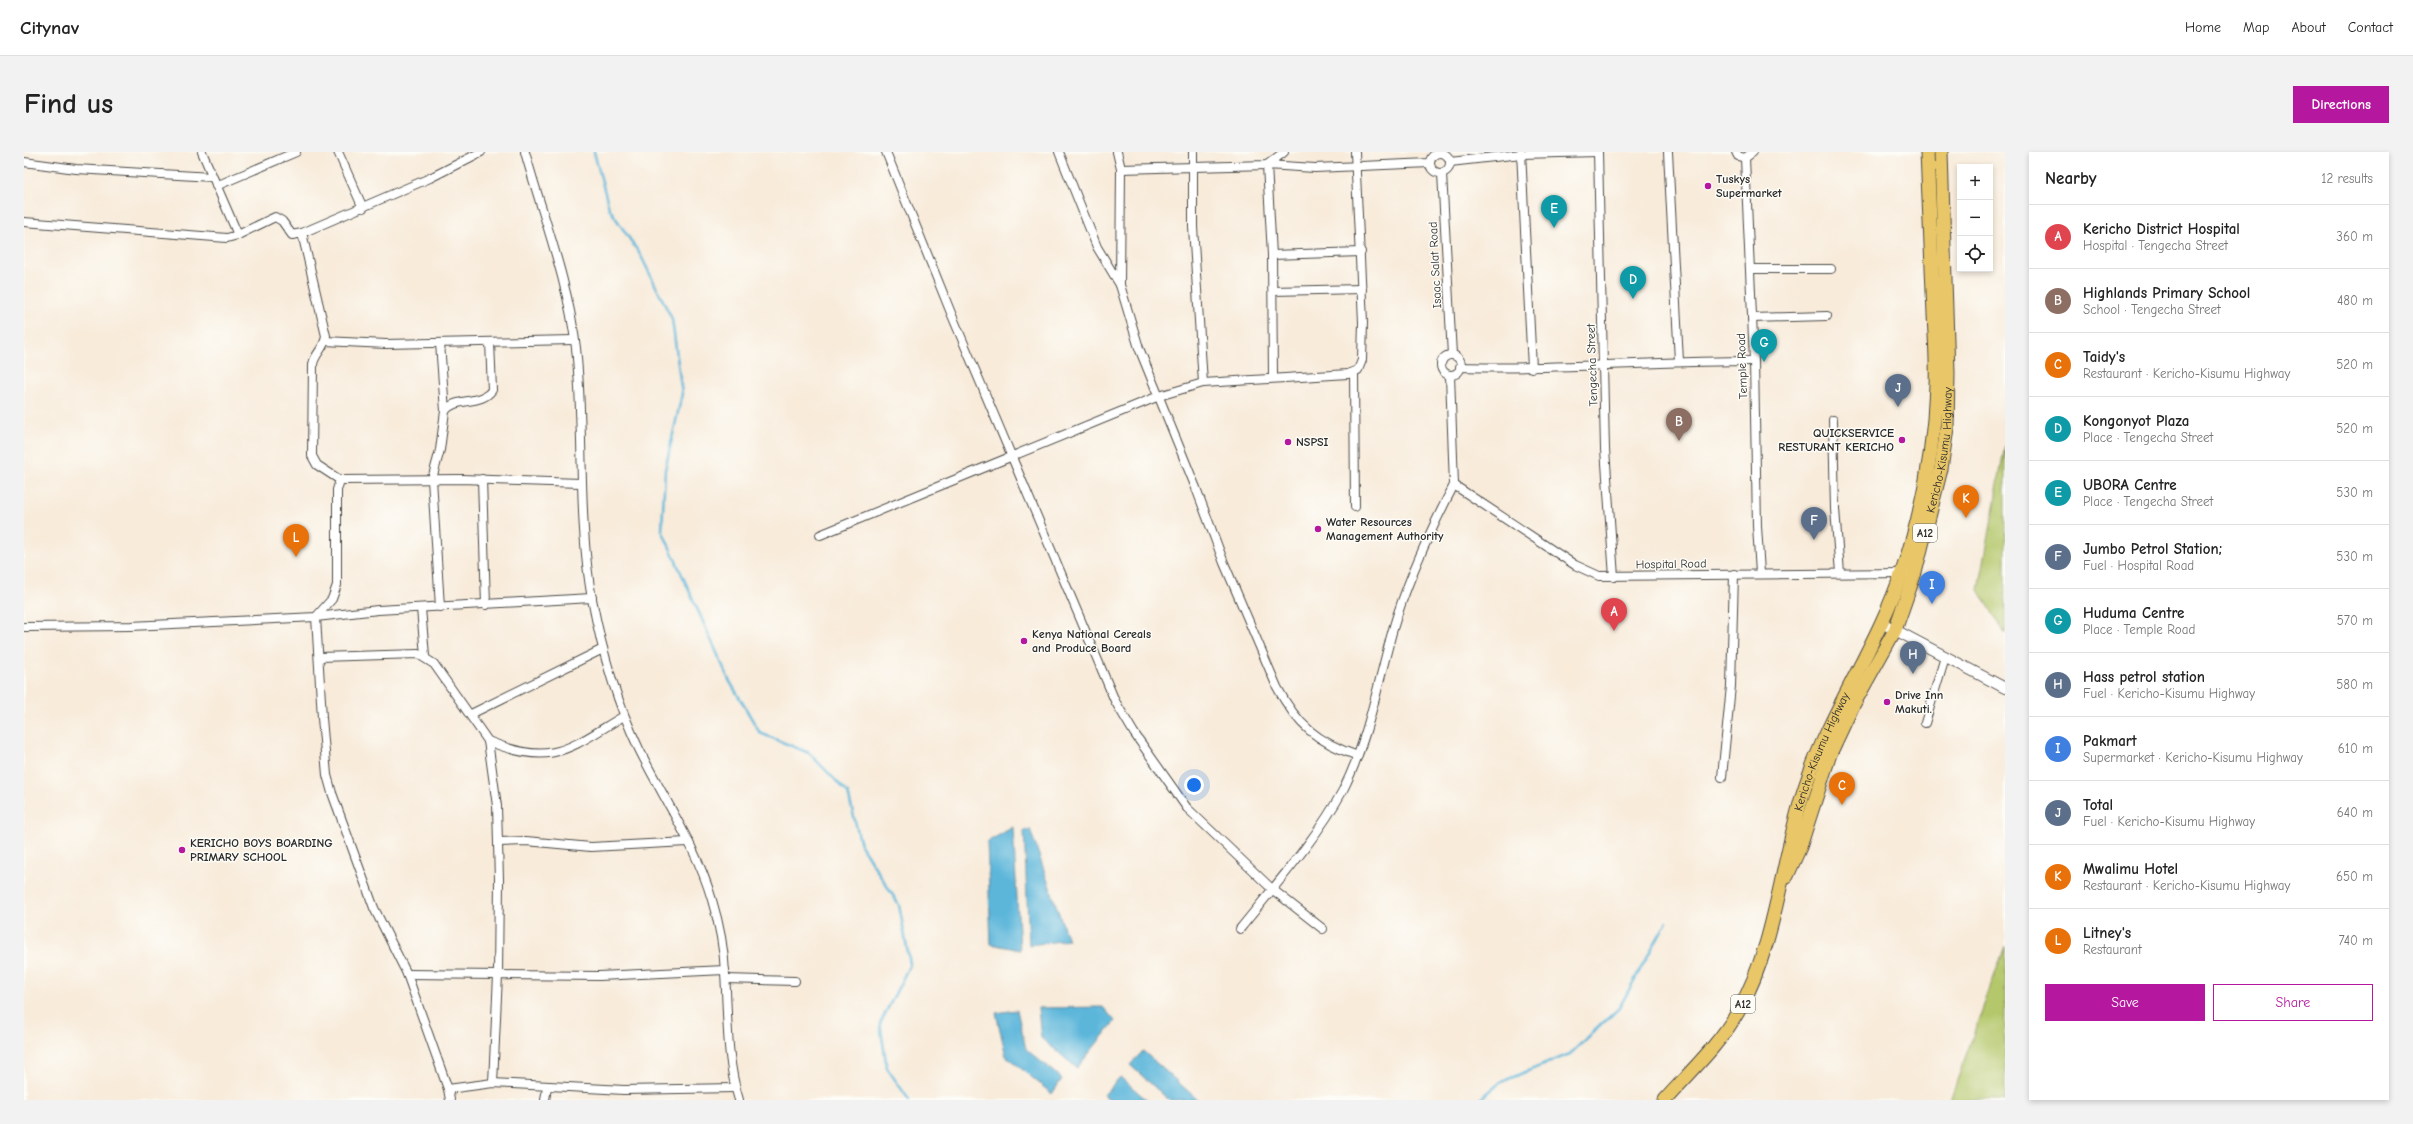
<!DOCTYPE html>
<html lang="en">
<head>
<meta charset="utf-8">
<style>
	:root { --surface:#fff; --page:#f2f2f2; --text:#222; --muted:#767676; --line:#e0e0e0; --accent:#b5179e }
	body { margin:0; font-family:"Comic Neue",sans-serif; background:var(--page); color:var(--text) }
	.controls { position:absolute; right:12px; top:12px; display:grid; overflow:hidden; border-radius:0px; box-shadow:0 2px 6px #0003 }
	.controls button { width:36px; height:36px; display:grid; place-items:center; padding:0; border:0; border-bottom:1px solid var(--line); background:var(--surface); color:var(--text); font:20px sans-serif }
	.you { position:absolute; left:1170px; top:633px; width:14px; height:14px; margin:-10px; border:3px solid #fff; border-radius:50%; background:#1a73e8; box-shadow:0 0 0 6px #1a73e833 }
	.badge { display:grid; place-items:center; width:26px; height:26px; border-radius:50%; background:var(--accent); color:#fff; font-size:13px; font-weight:700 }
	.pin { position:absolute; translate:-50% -33px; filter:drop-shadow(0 1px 2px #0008) }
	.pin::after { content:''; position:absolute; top:21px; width:14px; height:12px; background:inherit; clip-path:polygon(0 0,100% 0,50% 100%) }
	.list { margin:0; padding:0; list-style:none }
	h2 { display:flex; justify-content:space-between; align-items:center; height:52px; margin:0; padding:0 16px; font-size:17px }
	h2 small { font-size:13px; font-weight:400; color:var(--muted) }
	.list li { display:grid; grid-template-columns:26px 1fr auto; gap:12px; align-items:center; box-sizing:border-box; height:64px; padding:0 16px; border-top:1px solid var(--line) }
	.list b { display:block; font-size:15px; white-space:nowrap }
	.list p { margin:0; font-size:13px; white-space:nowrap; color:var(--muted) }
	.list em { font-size:13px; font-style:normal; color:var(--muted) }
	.actions { display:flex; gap:8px; padding:12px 16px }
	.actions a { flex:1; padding:9px 0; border:1px solid var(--accent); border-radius:0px; text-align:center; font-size:14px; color:var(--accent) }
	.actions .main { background:var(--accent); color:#fff }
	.icon { flex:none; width:22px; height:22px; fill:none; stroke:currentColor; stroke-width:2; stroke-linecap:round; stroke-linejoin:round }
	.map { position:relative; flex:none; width:1981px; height:948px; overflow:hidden; border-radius:0px }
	header { display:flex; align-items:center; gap:24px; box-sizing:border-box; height:56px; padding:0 20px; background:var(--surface); border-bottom:1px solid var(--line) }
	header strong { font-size:19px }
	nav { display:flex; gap:22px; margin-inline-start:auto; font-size:14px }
	.intro { display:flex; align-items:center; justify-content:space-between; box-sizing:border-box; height:96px; padding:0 24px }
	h1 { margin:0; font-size:28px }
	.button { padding:10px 18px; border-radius:0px; background:var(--accent); color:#fff; font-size:14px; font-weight:700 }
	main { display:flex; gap:24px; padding:0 24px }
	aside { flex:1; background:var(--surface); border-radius:0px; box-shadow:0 2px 6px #0003 }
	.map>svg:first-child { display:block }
</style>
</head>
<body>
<header>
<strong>Citynav</strong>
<nav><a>Home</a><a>Map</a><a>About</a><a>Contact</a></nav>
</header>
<div class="intro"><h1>Find us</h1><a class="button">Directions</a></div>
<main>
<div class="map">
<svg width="1981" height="948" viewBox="0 0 1981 948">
	<rect width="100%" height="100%" fill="#fdfcf7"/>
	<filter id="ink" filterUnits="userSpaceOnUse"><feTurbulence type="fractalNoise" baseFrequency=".025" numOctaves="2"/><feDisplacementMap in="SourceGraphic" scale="8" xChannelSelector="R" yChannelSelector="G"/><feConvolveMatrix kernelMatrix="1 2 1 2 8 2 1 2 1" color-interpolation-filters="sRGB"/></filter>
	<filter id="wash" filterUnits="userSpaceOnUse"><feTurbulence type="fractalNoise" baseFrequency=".012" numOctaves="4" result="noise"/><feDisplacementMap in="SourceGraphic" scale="16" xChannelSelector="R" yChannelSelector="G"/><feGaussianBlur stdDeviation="0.9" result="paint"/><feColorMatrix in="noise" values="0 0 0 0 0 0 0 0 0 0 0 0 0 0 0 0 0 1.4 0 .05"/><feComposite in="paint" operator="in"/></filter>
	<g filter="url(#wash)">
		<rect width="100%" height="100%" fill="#f8ebda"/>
		<g fill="#b4c76a" stroke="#70794a">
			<path d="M1981 293V482L1955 438Z"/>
			<path d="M1981 794V948H1926Z"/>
		</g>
		<g fill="#5cb6da" stroke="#447082">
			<path d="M989 675 996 798 967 792 963 690Z"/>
			<path d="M1006 677 1044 788 1005 793 1000 679Z"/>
			<path d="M1079 855 1091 869 1053 916 1017 886 1014 856Z"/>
			<path d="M993 858 1002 897 1038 927 1028 942 982 904 972 861Z"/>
			<path d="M1119 899 1174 948H1145L1106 913Z"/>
			<path d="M1096 925 1123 948H1086L1080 943Z"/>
		</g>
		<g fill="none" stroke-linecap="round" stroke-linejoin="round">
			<g stroke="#5cb6da" stroke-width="2.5">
				<path d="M570 0 585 56 617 104 648 167 658 242 641 318 638 378 705 528 736 581 785 601 824 641 837 693 875 753 886 812 856 872 863 916 885 948"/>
				<path d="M1455 948 1477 930 1546 902 1595 856 1643 769"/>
			</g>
		</g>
	</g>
	<g filter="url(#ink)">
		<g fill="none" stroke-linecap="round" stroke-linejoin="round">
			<g stroke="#4a4845" stroke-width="10">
				<g id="minor">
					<path d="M178 0 214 83"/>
					<path d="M314 0 339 56"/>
					<path d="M501 0C519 65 544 128 552 196 561 279 553 364 568 447 578 500 592 549 615 597 639 646 673 695 688 748 695 771 700 796 701 821 704 863 702 907 715 948"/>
					<path d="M862 0 927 161 1091 549 1110 581 1163 656 1248 737 1299 777"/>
					<path d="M1035 0 1073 95 1096 133 1097 17 1093 0"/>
					<path d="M1169 0V75L1179 231"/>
					<path d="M1497 0 1508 216"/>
					<path d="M1574 0 1581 297 1590 425"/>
					<path d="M1644 0 1655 209"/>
					<path d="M1712 0 1714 4 1721 6 1729 0"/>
					<circle cx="1416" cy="11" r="10"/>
					<path d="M1721 6 1730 209 1733 374 1736 421"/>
					<path d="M0 10 52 17 188 25"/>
					<path d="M1426 10 1497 2 1574 0"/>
					<path d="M1097 17 1243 13 1260 0"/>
					<path d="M1418 21 1428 203"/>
					<path d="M192 34 272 0"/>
					<path d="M0 70 203 86 214 83 251 65 258 69 268 83 278 81 302 184C301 196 291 201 289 212L288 304 293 313 316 328"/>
					<path d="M278 81 406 26 457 0"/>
					<path d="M1248 103 1337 100"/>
					<path d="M1726 117H1807"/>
					<path d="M1096 133 1115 196 1172 336 1200 411 1253 535C1273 573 1293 590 1334 604"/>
					<path d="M1249 139 1338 137"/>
					<path d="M1728 166 1803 164"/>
					<path d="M301 189 362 192 550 188"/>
					<path d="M416 191 421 259"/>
					<circle cx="1427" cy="213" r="10"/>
					<path d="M1436 215C1534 218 1632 209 1730 209"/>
					<path d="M1330 220 1331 355"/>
					<path d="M1426 223 1430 333"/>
					<path d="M1249 225 1248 103 1243 13 1291 16 1406 11"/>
					<path d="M1809 268 1811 357 1816 421"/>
					<path d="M458 327 462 453"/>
					<path d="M1430 333 1551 413 1575 424 1882 421"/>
					<path d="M796 383 1135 244 1179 231 1324 222 1334 218 1338 208 1339 170 1331 0"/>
					<path d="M416 455 408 327 416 298 421 259C432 244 457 254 468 238L466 190"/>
					<path d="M397 456 401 504"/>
					<path d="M0 475 107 474 292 465 354 458 568 446"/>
					<path d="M295 505 394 502 410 512 464 589 473 654 475 728 474 823 383 822"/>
					<path d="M447 562 579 497"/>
					<path d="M1901 571 1921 505"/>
					<path d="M464 589C529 616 545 596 600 564"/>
					<path d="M1698 625 1707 534 1710 422"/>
					<path d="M474 690 502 689 567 695 663 690"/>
					<path d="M1216 777C1249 736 1294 685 1319 638 1344 589 1354 530 1369 477 1384 426 1406 379 1430 333"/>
					<path d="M702 827 771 829"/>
					<path d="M469 931 474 823 575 824 701 818"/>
					<path d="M424 937 469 931 600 938 711 936"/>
					<path d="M426 948 424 937 383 822 350 756 308 641 303 623 298 566 292 465 308 447 313 433V338L316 328 437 327 557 331"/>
					<path d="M521 948 523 935"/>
				</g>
			</g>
			<g stroke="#4a4845" stroke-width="12">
				<path id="tertiary" d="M1858 471 1981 536"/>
			</g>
			<g stroke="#4a4845" stroke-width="15">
				<g id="trunk">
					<path id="s1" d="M1763 724 1776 695 1806 602 1828 555 1871 478 1891 421 1917 317 1923 276 1924 221 1917 0"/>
					<path id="s2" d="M1641 948C1666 920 1697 891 1715 858 1753 790 1757 708 1781 635 1806 559 1854 493 1879 417 1899 358 1910 296 1912 233 1913 210 1911 186 1910 162 1908 108 1905 54 1903 0"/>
				</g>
			</g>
			<use href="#minor" stroke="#fff" stroke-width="8"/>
			<use href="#tertiary" stroke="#fff" stroke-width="10"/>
			<use href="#trunk" stroke="#e9c769" stroke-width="13"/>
		</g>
	</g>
	<g fill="#b5179e" stroke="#fdfcf7" stroke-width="1.5">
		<circle cx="1684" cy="34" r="4"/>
		<circle cx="1878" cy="288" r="4"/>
		<circle cx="1264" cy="290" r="4"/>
		<circle cx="1294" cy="377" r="4"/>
		<circle cx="1000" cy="489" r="4"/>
		<circle cx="1863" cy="550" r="4"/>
		<circle cx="158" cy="698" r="4"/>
	</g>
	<g text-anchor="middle" stroke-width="3" stroke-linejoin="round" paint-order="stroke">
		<g fill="#fdfcf7" stroke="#6a6a68" stroke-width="1">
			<rect x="1889" y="372" width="24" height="18" rx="3"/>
			<rect x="1707" y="843" width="24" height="18" rx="3"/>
		</g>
		<g font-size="11" font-weight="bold" fill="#2b2b2b">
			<text x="1901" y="385">A12</text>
			<text x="1719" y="856">A12</text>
		</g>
		<g font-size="12" font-weight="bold" fill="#2b2b2b" stroke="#fdfcf7" text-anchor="start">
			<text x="1692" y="31">Tuskys<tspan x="1692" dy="14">Supermarket</tspan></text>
			<text x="1870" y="285" text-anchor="end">QUICKSERVICE<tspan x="1870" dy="14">RESTURANT KERICHO</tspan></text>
			<text x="1272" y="294">NSPSI</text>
			<text x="1302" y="374">Water Resources<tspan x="1302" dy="14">Management Authority</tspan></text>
			<text x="1008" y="486">Kenya National Cereals<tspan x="1008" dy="14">and Produce Board</tspan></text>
			<text x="1871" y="547">Drive Inn<tspan x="1871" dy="14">Makuti.</tspan></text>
			<text x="166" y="695">KERICHO BOYS BOARDING<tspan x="166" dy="14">PRIMARY SCHOOL</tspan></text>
		</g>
		<g font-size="12" fill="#2b2b2b" stroke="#fdfcf7">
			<text transform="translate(1411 113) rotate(-93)" y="4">Isaac Salat Road</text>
			<text transform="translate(1568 213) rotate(-92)" y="4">Tengecha Street</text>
			<text transform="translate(1718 214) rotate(-92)" y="4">Temple Road</text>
			<text dy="4" stroke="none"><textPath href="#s1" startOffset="456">Kericho-Kisumu Highway</textPath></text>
			<text transform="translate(1647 412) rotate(-1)" y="4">Hospital Road</text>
			<text dy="4" stroke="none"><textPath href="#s2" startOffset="389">Kericho-Kisumu Highway</textPath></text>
		</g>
	</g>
</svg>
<div class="controls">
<button>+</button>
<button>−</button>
<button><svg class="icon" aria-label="locate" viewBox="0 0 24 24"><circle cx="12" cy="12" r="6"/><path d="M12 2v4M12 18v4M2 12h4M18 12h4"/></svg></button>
</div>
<div class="you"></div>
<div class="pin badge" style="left:1590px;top:479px;background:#e0444e">A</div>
<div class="pin badge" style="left:1655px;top:289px;background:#8d6e63">B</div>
<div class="pin badge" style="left:1818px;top:653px;background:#e8710a">C</div>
<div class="pin badge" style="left:1609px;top:147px;background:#0f9aa8">D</div>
<div class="pin badge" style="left:1530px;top:76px;background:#0f9aa8">E</div>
<div class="pin badge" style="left:1790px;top:388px;background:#5c6f8a">F</div>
<div class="pin badge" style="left:1740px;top:210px;background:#0f9aa8">G</div>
<div class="pin badge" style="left:1889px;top:522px;background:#5c6f8a">H</div>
<div class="pin badge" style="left:1908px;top:452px;background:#3f7fe0">I</div>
<div class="pin badge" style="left:1874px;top:255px;background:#5c6f8a">J</div>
<div class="pin badge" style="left:1942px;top:366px;background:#e8710a">K</div>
<div class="pin badge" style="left:272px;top:405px;background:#e8710a">L</div>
</div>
<aside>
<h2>Nearby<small>12 results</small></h2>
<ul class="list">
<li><span class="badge" style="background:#e0444e">A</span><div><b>Kericho District Hospital</b><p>Hospital · Tengecha Street</p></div><em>360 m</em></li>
<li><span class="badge" style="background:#8d6e63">B</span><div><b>Highlands Primary School</b><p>School · Tengecha Street</p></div><em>480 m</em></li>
<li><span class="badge" style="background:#e8710a">C</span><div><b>Taidy's</b><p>Restaurant · Kericho-Kisumu Highway</p></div><em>520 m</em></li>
<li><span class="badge" style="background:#0f9aa8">D</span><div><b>Kongonyot Plaza</b><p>Place · Tengecha Street</p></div><em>520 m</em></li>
<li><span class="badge" style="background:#0f9aa8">E</span><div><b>UBORA Centre</b><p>Place · Tengecha Street</p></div><em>530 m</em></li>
<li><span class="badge" style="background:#5c6f8a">F</span><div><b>Jumbo Petrol Station;</b><p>Fuel · Hospital Road</p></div><em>530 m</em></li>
<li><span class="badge" style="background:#0f9aa8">G</span><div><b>Huduma Centre</b><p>Place · Temple Road</p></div><em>570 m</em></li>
<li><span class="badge" style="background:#5c6f8a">H</span><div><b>Hass petrol station</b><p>Fuel · Kericho-Kisumu Highway</p></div><em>580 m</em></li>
<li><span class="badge" style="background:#3f7fe0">I</span><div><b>Pakmart</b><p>Supermarket · Kericho-Kisumu Highway</p></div><em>610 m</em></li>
<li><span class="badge" style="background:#5c6f8a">J</span><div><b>Total</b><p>Fuel · Kericho-Kisumu Highway</p></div><em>640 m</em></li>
<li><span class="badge" style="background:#e8710a">K</span><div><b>Mwalimu Hotel</b><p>Restaurant · Kericho-Kisumu Highway</p></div><em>650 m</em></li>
<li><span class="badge" style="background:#e8710a">L</span><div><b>Litney's</b><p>Restaurant</p></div><em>740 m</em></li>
</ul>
<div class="actions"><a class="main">Save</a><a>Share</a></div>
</aside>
</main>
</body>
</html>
